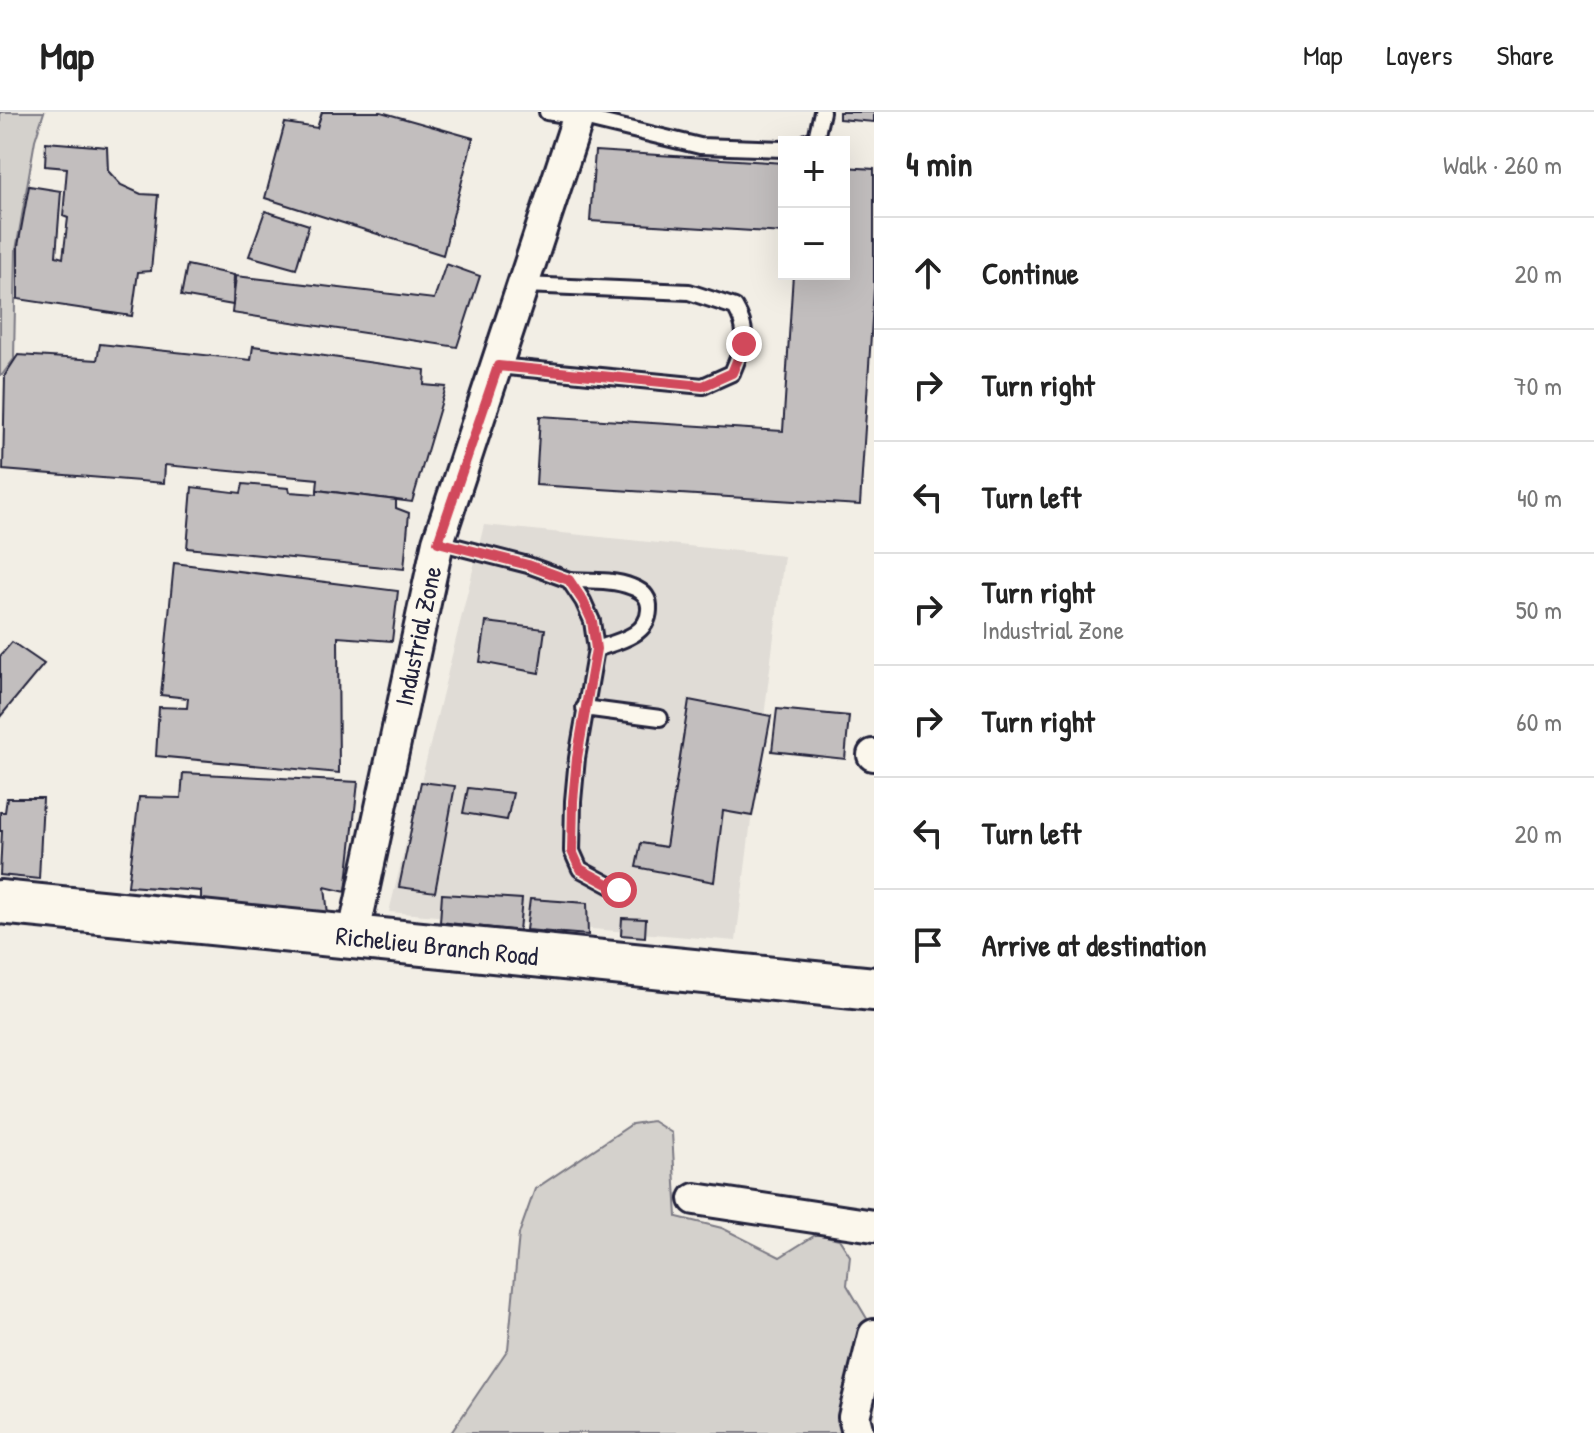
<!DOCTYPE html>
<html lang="en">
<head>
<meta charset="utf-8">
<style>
	:root { --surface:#fff; --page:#f2f2f2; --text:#222; --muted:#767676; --line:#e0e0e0 }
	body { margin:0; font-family:"Patrick Hand",sans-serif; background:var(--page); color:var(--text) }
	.controls { position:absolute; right:24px; top:24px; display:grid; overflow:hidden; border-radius:0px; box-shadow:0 8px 32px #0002 }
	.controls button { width:72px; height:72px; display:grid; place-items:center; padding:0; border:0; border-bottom:2px solid var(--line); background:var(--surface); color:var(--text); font:40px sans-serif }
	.stop { position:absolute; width:24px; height:24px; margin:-18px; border:6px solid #d1495b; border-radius:50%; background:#fff }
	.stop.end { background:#d1495b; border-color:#fff; box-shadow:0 2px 8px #0008 }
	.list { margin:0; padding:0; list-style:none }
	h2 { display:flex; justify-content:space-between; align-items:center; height:104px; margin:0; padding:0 32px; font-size:34px }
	h2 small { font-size:26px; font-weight:400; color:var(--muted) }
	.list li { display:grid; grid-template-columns:52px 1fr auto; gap:24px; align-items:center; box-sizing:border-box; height:112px; padding:0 32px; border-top:2px solid var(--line) }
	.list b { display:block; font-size:30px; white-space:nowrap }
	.list p { margin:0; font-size:26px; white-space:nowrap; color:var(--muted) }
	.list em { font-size:26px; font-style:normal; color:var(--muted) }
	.icon { flex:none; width:44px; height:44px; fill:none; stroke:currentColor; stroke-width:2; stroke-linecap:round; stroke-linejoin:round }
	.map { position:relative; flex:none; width:874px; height:1321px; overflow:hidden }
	header { display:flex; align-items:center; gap:48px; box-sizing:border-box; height:112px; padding:0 40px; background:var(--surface); border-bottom:2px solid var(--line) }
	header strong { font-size:38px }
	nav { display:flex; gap:44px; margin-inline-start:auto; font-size:28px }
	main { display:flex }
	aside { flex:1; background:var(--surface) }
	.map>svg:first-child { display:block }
</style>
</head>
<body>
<header>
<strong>Map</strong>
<nav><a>Map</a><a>Layers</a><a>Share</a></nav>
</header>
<main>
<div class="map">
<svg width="874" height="1321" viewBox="0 0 874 1321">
	<rect width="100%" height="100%" fill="#f2eee5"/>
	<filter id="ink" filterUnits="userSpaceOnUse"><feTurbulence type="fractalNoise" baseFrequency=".0125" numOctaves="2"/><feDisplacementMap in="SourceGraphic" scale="16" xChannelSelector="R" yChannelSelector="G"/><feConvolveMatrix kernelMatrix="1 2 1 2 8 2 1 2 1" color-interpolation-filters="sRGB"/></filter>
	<g filter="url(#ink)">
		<path fill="#e0dcd6" d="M484 413 784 444 736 829 389 800Z"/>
		<g fill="#d4d1cc" stroke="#7b7a84" stroke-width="2">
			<path d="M0 0H44L35 28 16 138 14 247 2 263H0Z"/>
			<path d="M653 1009 672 1021 677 1105 722 1116 780 1145 817 1122 839 1127 850 1144 847 1173 869 1210 866 1321H451L508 1237 519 1122 535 1077 632 1012Z"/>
		</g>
		<g fill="#c2bebe" stroke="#22223b" stroke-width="2">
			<path d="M322 0H381L473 26 443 143 265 86 285 11 317 16Z"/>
			<path d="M839 0H874V10L839 7Z"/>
			<path d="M46 30 107 35 108 59 121 73 141 82 158 83 151 159 138 160 132 204 18 187V134L29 74 61 79 56 144 63 146 68 106 63 104 67 56 45 54Z"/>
			<path d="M595 39 784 51V121L590 109Z"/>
			<path d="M844 55 874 57V176L860 393 536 373 540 304 783 319 793 162H844Z"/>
			<path d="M265 99 309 113 296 157 249 144Z"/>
			<path d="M446 152 480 164 457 235 232 201 236 164 434 187Z"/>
			<path d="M187 153 234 163 233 193 181 184Z"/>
			<path d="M100 232 251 248 253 234 425 258 424 273 446 275 412 390 317 378 318 367 165 353 164 371 3 358 5 263 18 243 97 248Z"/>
			<path d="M243 372 289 376 290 380 317 382V378L396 388V396L409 401 404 457 187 436 192 375 241 381Z"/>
			<path d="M174 451 398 479 392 529 338 525 339 661 156 644 159 595 187 596 188 586 161 583Z"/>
			<path d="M486 510 545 517 539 561 480 550Z"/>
			<path d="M12 530 44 552 0 605V544Z"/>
			<path d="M689 588 771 604 752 704 723 699 714 770 636 755 641 731 666 735Z"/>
			<path d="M777 597 849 604 845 647 772 639Z"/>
			<path d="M183 661 358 670 346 780 325 775 328 803 201 795V779L128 774 139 685 181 686Z"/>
			<path d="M421 670 455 674 435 780 399 775Z"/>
			<path d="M468 676 513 681 507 708 463 701Z"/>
			<path d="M7 686H43L39 767 0 763 2 719H0V700H5Z"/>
			<path d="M442 782 522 787 519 819 440 810Z"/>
			<path d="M530 787 587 791 588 823 526 818Z"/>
			<path d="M622 806 646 807 645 825 621 823Z"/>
		</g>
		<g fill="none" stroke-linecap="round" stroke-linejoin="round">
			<g stroke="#22223b" stroke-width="20">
				<g id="service">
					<path d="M547 0 579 5 700 34 784 37"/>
					<path d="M807 30 816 26 822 0"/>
					<path d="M498 254 703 274 732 261C743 233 751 222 735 195L689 180 524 173"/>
					<path d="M438 430 528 453 569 468 583 489 592 509 596 537 577 646 573 689 572 739 580 757 619 778"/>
					<path d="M569 468C589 469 613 467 632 475 643 479 650 486 649 498 648 524 616 530 596 537"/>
					<path d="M584 596 660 606"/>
				</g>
			</g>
			<g stroke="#22223b" stroke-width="36">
				<g id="minor">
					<path d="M873 643H874"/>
					<path d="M353 826 438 430 580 0"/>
					<path d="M695 1087 874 1114"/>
					<path d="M858 1321 854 1305 874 1223"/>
				</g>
			</g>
			<g stroke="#22223b" stroke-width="48">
				<path id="secondary" d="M0 790 874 877"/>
			</g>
			<use href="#service" stroke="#fbf7ec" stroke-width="14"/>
			<use href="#minor" stroke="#fbf7ec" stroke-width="30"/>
			<use href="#secondary" stroke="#fbf7ec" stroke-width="42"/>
		</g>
	</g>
	<g fill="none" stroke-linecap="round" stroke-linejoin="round" filter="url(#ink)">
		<path stroke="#d1495b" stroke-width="10" d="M619 778 580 757 572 739 573 689 577 646 596 537 592 509 583 489 569 468 528 453 438 430 498 254 703 274 732 261 744 232"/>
	</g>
	<g text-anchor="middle" stroke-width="6" stroke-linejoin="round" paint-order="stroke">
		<g font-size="26" fill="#22223b" stroke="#fbf7ec">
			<text transform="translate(418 524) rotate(-78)" y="9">Industrial Zone</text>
			<text transform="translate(437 834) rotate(6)" y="9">Richelieu Branch Road</text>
		</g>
	</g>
</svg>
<div class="controls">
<button>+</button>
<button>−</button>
</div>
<div class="stop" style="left:619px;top:778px"></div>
<div class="stop end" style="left:744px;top:232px"></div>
</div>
<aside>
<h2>4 min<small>Walk · 260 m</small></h2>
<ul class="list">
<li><svg class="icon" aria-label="ahead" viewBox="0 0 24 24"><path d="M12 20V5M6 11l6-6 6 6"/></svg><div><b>Continue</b></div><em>20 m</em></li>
<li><svg class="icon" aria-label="right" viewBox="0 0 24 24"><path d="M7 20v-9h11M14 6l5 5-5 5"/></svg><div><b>Turn right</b></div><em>70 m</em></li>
<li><svg class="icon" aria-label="left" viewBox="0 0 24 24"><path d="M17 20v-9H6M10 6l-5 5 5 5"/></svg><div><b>Turn left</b></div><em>40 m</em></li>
<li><svg class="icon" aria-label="right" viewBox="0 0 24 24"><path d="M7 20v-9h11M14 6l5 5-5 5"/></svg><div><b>Turn right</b><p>Industrial Zone</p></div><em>50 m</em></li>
<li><svg class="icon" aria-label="right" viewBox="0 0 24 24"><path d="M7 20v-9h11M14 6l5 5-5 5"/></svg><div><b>Turn right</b></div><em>60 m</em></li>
<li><svg class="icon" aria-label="left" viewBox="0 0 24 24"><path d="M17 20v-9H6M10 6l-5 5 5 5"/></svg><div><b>Turn left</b></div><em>20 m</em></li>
<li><svg class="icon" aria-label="arrive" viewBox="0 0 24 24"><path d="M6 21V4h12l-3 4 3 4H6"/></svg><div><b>Arrive at destination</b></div></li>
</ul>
</aside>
</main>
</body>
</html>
